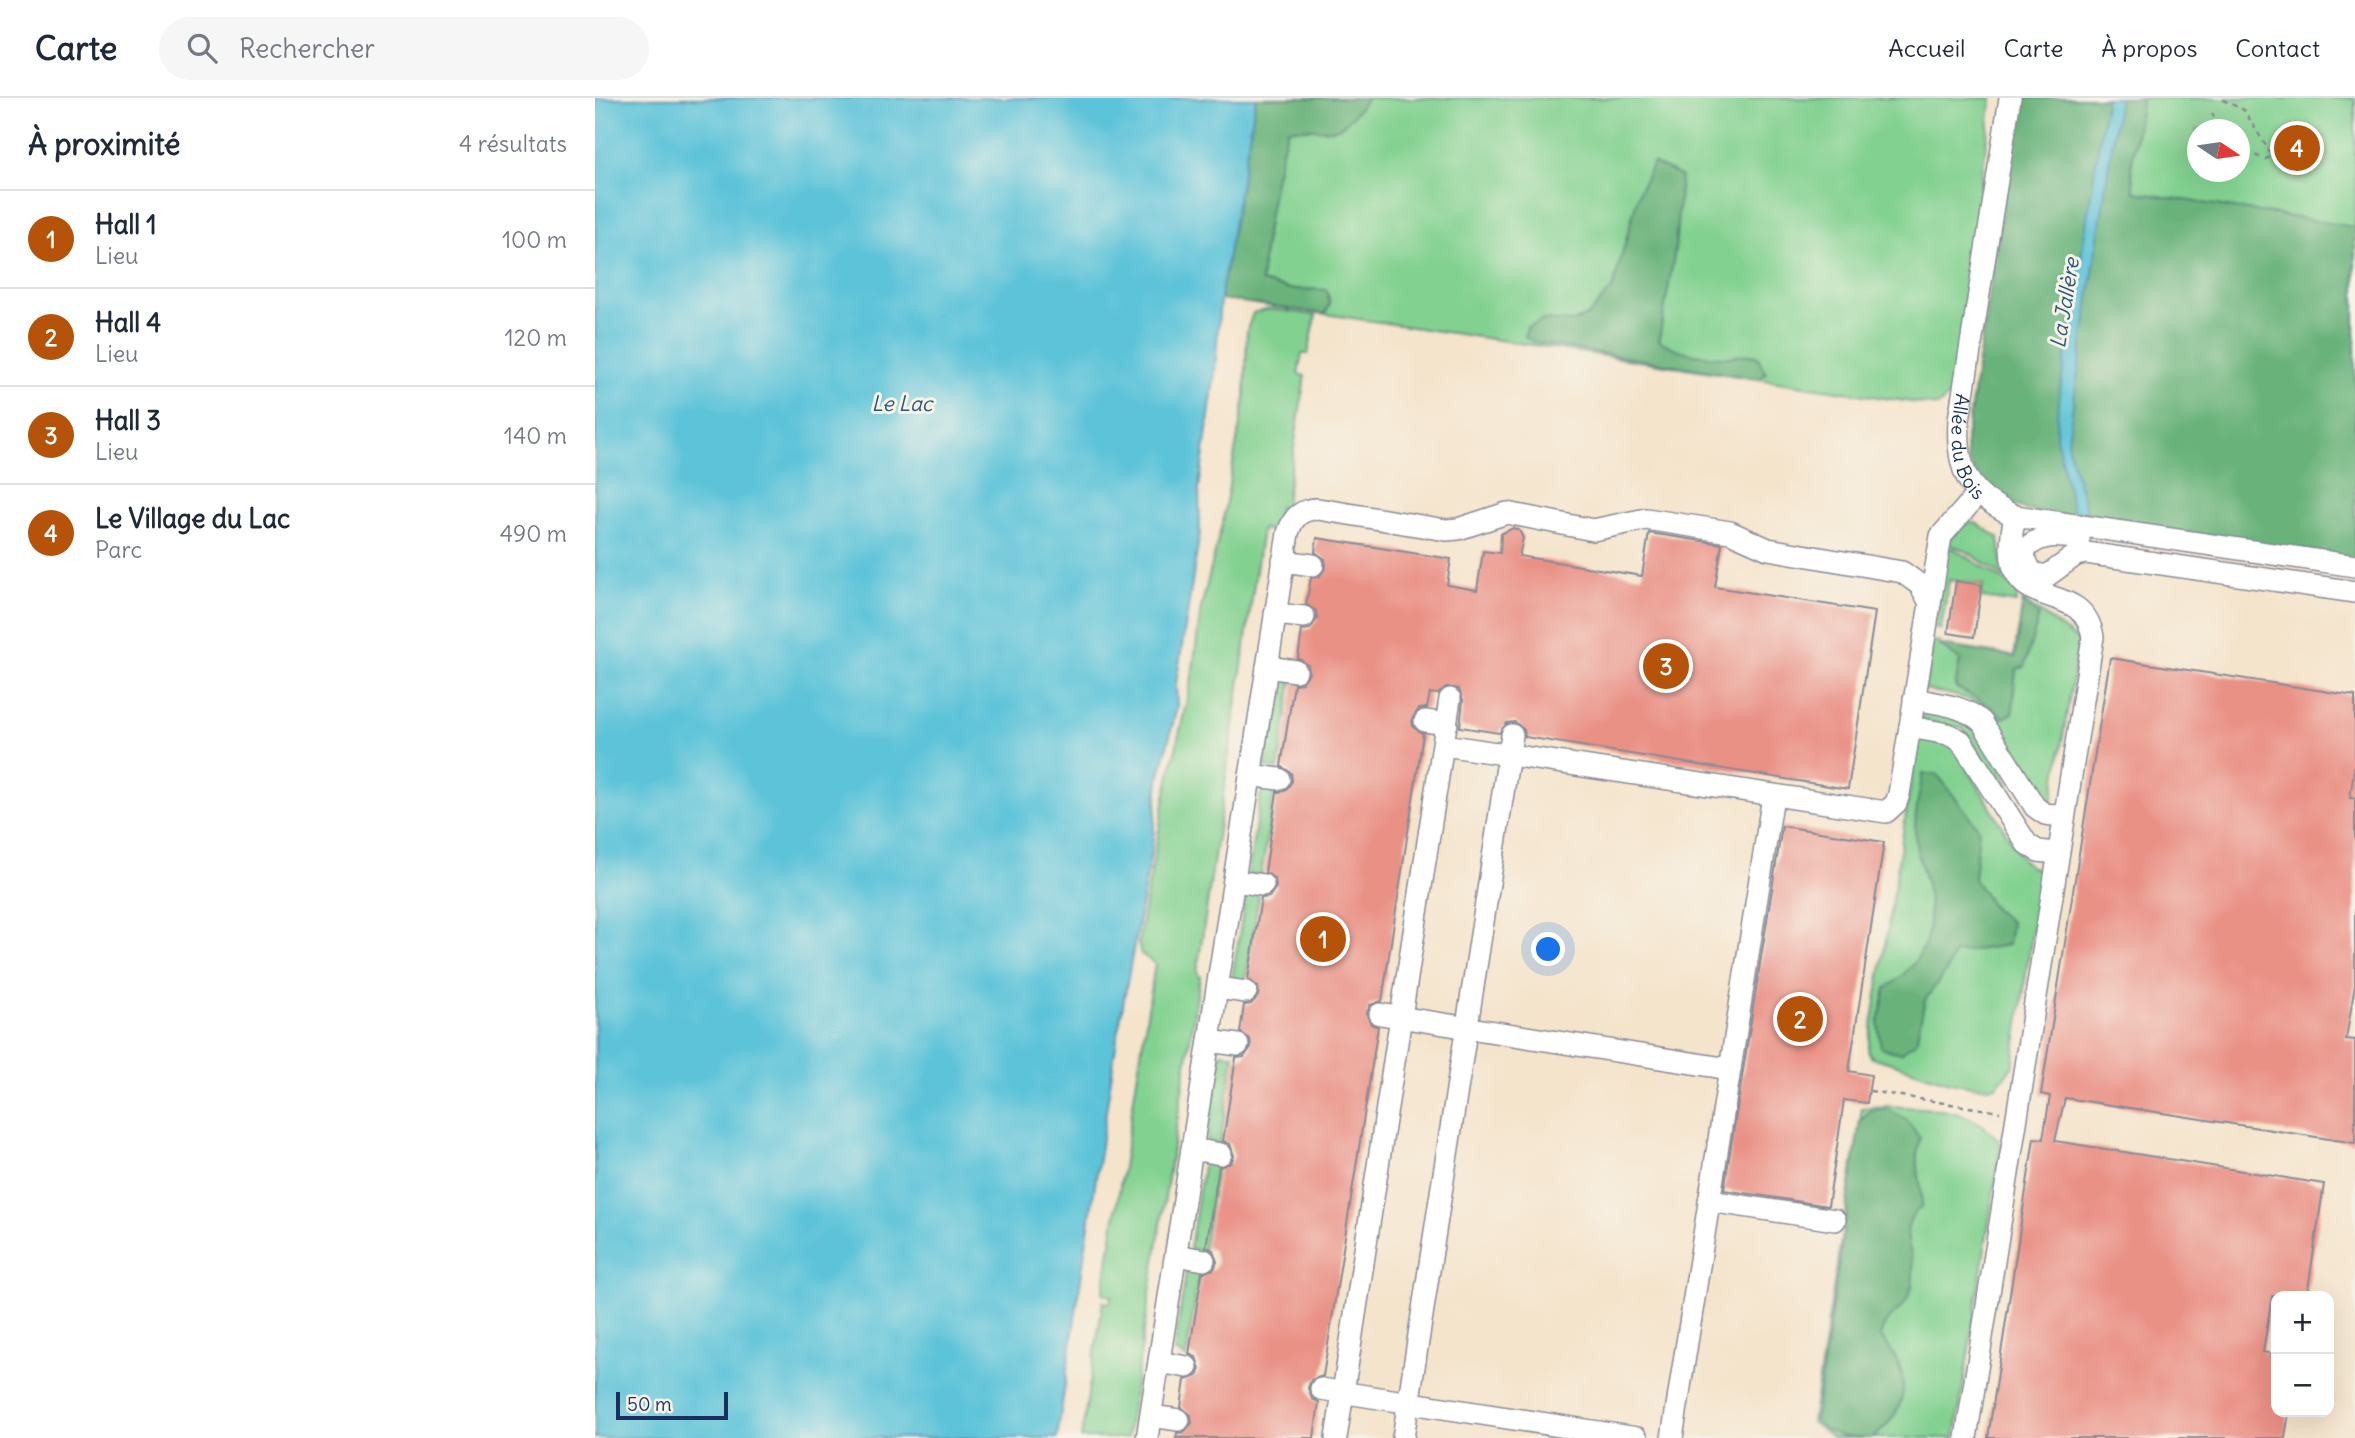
<!DOCTYPE html>
<html lang="fr">
<head>
<meta charset="utf-8">
<style>
	:root { --surface:#fff; --page:#f6f6f7; --text:#1f2937; --muted:#747a83; --line:#e0e1e3; --accent:#b45309 }
	body { margin:0; font-family:Delius,sans-serif; background:var(--page); color:var(--text) }
	.controls { position:absolute; right:21px; bottom:21px; display:grid; overflow:hidden; border-radius:14px; box-shadow:0 7px 28px #0002 }
	.controls button { width:63px; height:63px; display:grid; place-items:center; padding:0; border:0; border-bottom:2px solid var(--line); background:var(--surface); color:var(--text); font:35px sans-serif }
	.compass { position:absolute; left:1592px; top:21px; width:63px; height:63px; border-radius:50%; background:var(--surface); box-shadow:0 7px 28px #0002; rotate:103deg }
	.scale { position:absolute; left:21px; bottom:18px; width:112px; box-sizing:border-box; padding-left:7px; border:4px solid #1b2f5e; border-top:0; font-size:19px; line-height:24px; white-space:nowrap; color:#1b2f5e; -webkit-text-stroke:5px #f7f3e8; paint-order:stroke }
	.you { position:absolute; left:954px; top:852px; width:24px; height:24px; margin:-18px; border:5px solid #fff; border-radius:50%; background:#1a73e8; box-shadow:0 0 0 10px #1a73e833 }
	.badge { display:grid; place-items:center; width:46px; height:46px; border-radius:50%; background:var(--accent); color:#fff; font-size:23px; font-weight:700 }
	.pin { position:absolute; translate:-50% -50%; border:4px solid #fff; box-shadow:0 2px 7px #0006 }
	.list { margin:0; padding:0; list-style:none }
	h2 { display:flex; justify-content:space-between; align-items:center; height:91px; margin:0; padding:0 28px; font-size:30px }
	h2 small { font-size:23px; font-weight:400; color:var(--muted) }
	.list li { display:grid; grid-template-columns:46px 1fr auto; gap:21px; align-items:center; box-sizing:border-box; height:98px; padding:0 28px; border-top:2px solid var(--line) }
	.list b { display:block; font-size:26px; white-space:nowrap }
	.list p { margin:0; font-size:23px; white-space:nowrap; color:var(--muted) }
	.list em { font-size:23px; font-style:normal; color:var(--muted) }
	.icon { flex:none; width:38px; height:38px; fill:none; stroke:currentColor; stroke-width:2; stroke-linecap:round; stroke-linejoin:round }
	.map { position:relative; flex:none; width:1760px; height:1340px; overflow:hidden }
	header { display:flex; align-items:center; gap:42px; box-sizing:border-box; height:98px; padding:0 35px; background:var(--surface); border-bottom:2px solid var(--line) }
	header strong { font-size:33px }
	nav { display:flex; gap:38px; margin-inline-start:auto; font-size:24px }
	.search { width:490px; height:63px; background:var(--page); display:flex; align-items:center; gap:18px; box-sizing:border-box; padding:0 24px; border-radius:38px; color:var(--muted); font-size:26px }
	main { display:flex }
	aside { flex:1; background:var(--surface) }
	.map>svg:first-child { display:block }
</style>
</head>
<body>
<header>
<strong>Carte</strong>
<div class="search"><svg class="icon" aria-label="search" viewBox="0 0 24 24"><circle cx="10" cy="10" r="6"/><path d="M15 15l6 6"/></svg>Rechercher</div>
<nav><a>Accueil</a><a>Carte</a><a>À propos</a><a>Contact</a></nav>
</header>
<main>
<aside>
<h2>À proximité<small>4 résultats</small></h2>
<ul class="list">
<li><span class="badge">1</span><div><b>Hall 1</b><p>Lieu</p></div><em>100 m</em></li>
<li><span class="badge">2</span><div><b>Hall 4</b><p>Lieu</p></div><em>120 m</em></li>
<li><span class="badge">3</span><div><b>Hall 3</b><p>Lieu</p></div><em>140 m</em></li>
<li><span class="badge">4</span><div><b>Le Village du Lac</b><p>Parc</p></div><em>490 m</em></li>
</ul>
</aside>
<div class="map">
<svg width="1760" height="1340" viewBox="0 0 1760 1340">
	<rect width="100%" height="100%" fill="#f7f3e8"/>
	<filter id="ink" filterUnits="userSpaceOnUse"><feTurbulence type="fractalNoise" baseFrequency=".0143" numOctaves="2"/><feDisplacementMap in="SourceGraphic" scale="14" xChannelSelector="R" yChannelSelector="G"/><feConvolveMatrix kernelMatrix="1 2 1 2 8 2 1 2 1" color-interpolation-filters="sRGB"/></filter>
	<filter id="wash" filterUnits="userSpaceOnUse"><feTurbulence type="fractalNoise" baseFrequency=".00686" numOctaves="4" result="noise"/><feDisplacementMap in="SourceGraphic" scale="28" xChannelSelector="R" yChannelSelector="G"/><feGaussianBlur stdDeviation="1.57" result="paint"/><feColorMatrix in="noise" values="0 0 0 0 0 0 0 0 0 0 0 0 0 0 0 0 0 1.4 0 .05"/><feComposite in="paint" operator="in"/></filter>
	<g filter="url(#wash)">
		<rect width="100%" height="100%" fill="#f5e4cc"/>
		<g fill="#82d190" stroke="#4e8077" stroke-width="2" fill-rule="evenodd">
			<path d="M772 0H1397L1359 293 1343 308 730 216 735 206 731 192 695 191 666 184C670 133 678 81 693 31 741 28 739 44 772 0Z"/>
			<path d="M1547 0H1760V131L1539 94 1536 69ZM1602 32H1644V74H1602Z"/>
			<path d="M675 211 721 217 713 256H707L703 276 710 278 690 410 684 409 680 433 667 431 602 875 605 878 532 1340H486L508 1204 515 1205 517 1198 508 1196 560 866 546 856 543 846 570 699 597 579 606 510 627 426 650 299 652 232 658 215Z"/>
			<path d="M1374 425H1381L1404 440 1407 467 1412 480 1369 452 1351 445 1368 427Z"/>
			<path d="M1351 450 1359 451 1412 484 1423 496 1421 505 1386 500 1388 487 1354 482 1346 531 1340 530Z"/>
			<path d="M1428 502 1484 543 1457 704C1426 697 1413 624 1383 606 1367 597 1347 595 1330 592L1338 543 1344 544V547L1419 558Z"/>
			<path d="M684 581 697 583 683 671 670 669Z"/>
			<path d="M1329 613C1345 615 1365 616 1378 627 1390 637 1409 674 1415 690L1412 698 1373 637 1367 630 1331 623 1326 620Z"/>
			<path d="M1323 641 1353 646 1362 653 1427 761 1436 769 1446 771 1418 968 1401 988C1359 993 1317 968 1277 960L1273 953Z"/>
			<path d="M667 687 680 689 666 778 653 776Z"/>
			<path d="M651 795 664 797 650 886 637 881Z"/>
			<path d="M626 955 639 957 625 1046 612 1043Z"/>
			<path d="M1289 1008C1329 1010 1384 1008 1406 1047L1360 1340H1238L1217 1324 1267 1010Z"/>
			<path d="M609 1062 622 1064 608 1153 595 1151Z"/>
			<path d="M592 1169 605 1171 591 1260 579 1253Z"/>
		</g>
		<g fill="#69b37a" stroke="#42716c" stroke-width="2">
			<path d="M661 0H772C739 45 741 28 693 31 678 81 670 133 666 184L695 191 732 192 735 206 730 216 625 201Z"/>
			<path d="M1424 0H1547L1536 69 1539 94 1760 129V460L1431 412 1393 395 1372 361 1371 341Z"/>
			<path d="M1058 65 1086 78 1080 152 1064 242C1083 255 1107 258 1130 259 1141 259 1153 254 1163 259L1171 276 1163 281 939 244 930 239 932 229 948 222 978 224 994 217 1018 189 1044 94Z"/>
			<path d="M1428 505 1444 518 1429 569 1422 571C1417 587 1421 600 1417 615L1409 620 1393 607 1360 589 1365 562 1344 547 1420 559Z"/>
			<path d="M1328 676H1342L1384 731 1379 781 1400 812 1416 824 1413 847 1359 855 1352 872 1330 902 1321 944 1305 955 1286 950 1283 926 1291 890C1330 864 1340 836 1332 788 1330 776 1324 764 1322 751 1317 725 1323 702 1328 676Z"/>
			<path d="M1293 1011 1311 1021 1325 1040C1317 1072 1328 1079 1327 1108 1299 1130 1320 1150 1318 1178 1316 1216 1292 1211 1285 1238 1317 1274 1317 1309 1278 1340 1256 1340 1234 1340 1220 1322L1265 1024 1275 1012Z"/>
		</g>
		<g fill="#5cc3d9" stroke="#3c799c" stroke-width="2">
			<path d="M0 0H661L625 201 620 274 604 391 605 434 581 586 582 609 564 681 557 750 523 934 462 1340H0Z"/>
			<path d="M1511 0H1524L1474 334 1473 350 1492 415 1478 413 1461 339 1463 305Z"/>
		</g>
		<g id="blocks">
			<g fill="#ea9186">
				<path d="M918 430 924 432 928 440 924 458 1047 478 1054 435 1127 446 1120 489 1280 514 1253 691 930 639 929 632 920 624 912 625 904 635 865 629 868 602 864 591 851 589 843 596 835 595 832 610 824 611 817 621 818 629 828 636 787 903 775 907 772 915 776 926 783 929 728 1278 716 1282 713 1290 717 1301 724 1304 719 1340H581L582 1335 589 1334 597 1325 596 1317 586 1309 590 1282 602 1278 605 1271 601 1259 594 1256 607 1175 619 1171 622 1164 618 1152 611 1149 624 1069 636 1065 639 1058 635 1046 628 1043 641 960 649 959 656 949 655 941 645 934 649 907 656 906 664 897 663 889 653 881 666 800 674 799 681 789 680 781 670 774 682 694 690 693 697 683 696 675 686 668 699 586 707 585 714 575 713 567 703 560 707 532 715 531 722 521 721 513 711 506 716 480 724 479 731 469 730 461 720 454 722 440 856 461 852 487 882 492 888 453 905 455 906 436Z"/>
				<path d="M1361 483 1387 487 1379 539 1353 535Z"/>
				<path d="M1515 560 1760 598V666L1755 700H1760V887L1751 941 1760 942V1045L1470 1000 1460 1043 1729 1086 1712 1198H1677L1668 1254 1681 1257V1314H1694L1690 1340H1393L1439 1040 1448 1041 1455 998 1446 996Z"/>
				<path d="M1187 728 1289 744 1254 973 1276 977 1272 1005 1249 1002 1233 1108 1129 1092Z"/>
			</g>
		</g>
	</g>
	<g filter="url(#ink)">
		<use href="#blocks" fill-opacity="0" stroke="#888a95" stroke-width="2"/>
		<g fill="none" stroke-linecap="round" stroke-linejoin="round">
			<g stroke="#888a95" stroke-width="24">
				<g id="minor">
					<path id="s1" d="M1415 0 1364 322C1361 373 1373 397 1420 418L1760 468"/>
					<path d="M1484 441C1463 438 1448 435 1431 450L1429 459 1437 475 1452 478 1481 457 1491 455 1760 494"/>
					<path d="M688 463 718 467"/>
					<path d="M680 516 709 519"/>
					<path d="M672 569 701 573"/>
					<path d="M1319 601C1344 606 1368 607 1387 624L1440 709 1450 716 1467 718"/>
					<path d="M830 623 852 626"/>
					<path d="M1315 629 1353 636 1366 643 1432 746 1443 753 1462 755"/>
					<path d="M849 647 1291 714 1301 705 1304 696 1346 438 1383 396"/>
					<path d="M655 677 684 681"/>
					<path d="M639 783 668 787"/>
					<path d="M623 890 651 894"/>
					<path d="M785 916 1135 971"/>
					<path d="M614 943 643 947"/>
					<path d="M597 1051 626 1056"/>
					<path d="M1114 1103 1240 1122"/>
					<path d="M581 1157 609 1162"/>
					<path d="M564 1264 592 1269"/>
					<path d="M726 1291 1042 1340"/>
					<path d="M556 1318 584 1322"/>
					<path d="M552 1340 693 435C698 419 706 411 723 411L851 432 863 431 912 415 998 432 1051 421 1135 434 1173 451 1307 474 1325 487 1335 505"/>
					<path d="M741 1340 855 601"/>
					<path d="M808 1340 917 637"/>
					<path d="M1077 1340 1178 698"/>
					<path d="M1371 1340 1498 539C1487 472 1396 529 1420 418"/>
				</g>
			</g>
			<g stroke="#888a95" stroke-width="2.5" stroke-dasharray="5 5" stroke-linecap="butt">
				<path d="M1628 2 1649 12 1677 58 1671 61 1644 52"/>
				<path d="M1617 15 1625 32"/>
				<path d="M1275 993 1405 1014"/>
			</g>
			<use href="#minor" stroke="#fff" stroke-width="21"/>
		</g>
	</g>
	<g text-anchor="middle" stroke-width="6" stroke-linejoin="round" paint-order="stroke">
		<g font-size="19" fill="#1b2f5e" stroke="#f7f3e8">
			<text dy="7" stroke="none"><textPath href="#s1" startOffset="354">Allée du Bois</textPath></text>
		</g>
		<g font-size="21" font-style="italic" fill="#2b547d" stroke="#f7f3e8">
			<text transform="translate(1470 205) rotate(-81)" y="7">La Jallère</text>
			<text x="307" y="313">Le Lac</text>
		</g>
	</g>
</svg>
<div class="controls">
<button>+</button>
<button>−</button>
</div>
<svg class="compass" viewBox="-18 -18 36 36"><path d="M0-13l5 13h-10z" fill="#e53935"/><path d="M0 13l5-13h-10z" fill="#747a83"/></svg>
<div class="scale">50 m</div>
<div class="you"></div>
<div class="pin badge" style="left:728px;top:841px">1</div>
<div class="pin badge" style="left:1205px;top:921px">2</div>
<div class="pin badge" style="left:1071px;top:568px">3</div>
<div class="pin badge" style="left:1702px;top:50px">4</div>
</div>
</main>
</body>
</html>
